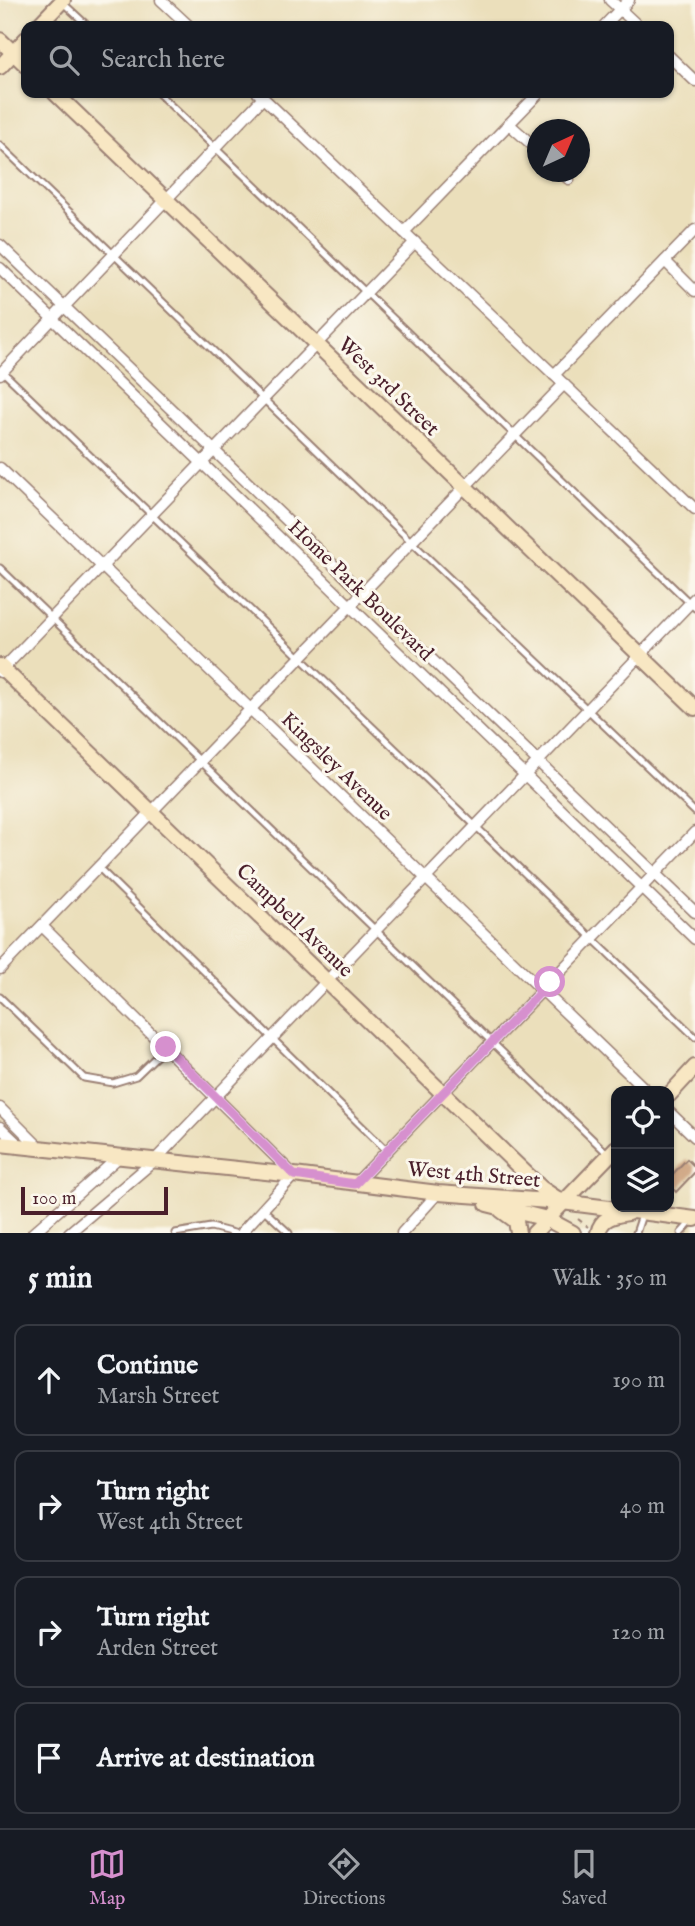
<!DOCTYPE html>
<html lang="en">
<head>
<meta charset="utf-8">
<style>
	:root { --surface:#171b24; --page:#242831; --text:#f1f3f6; --muted:#9ea1a6; --line:#363941; --accent:#d690ce }
	body { margin:0; font-family:"IM FELL English",serif; background:var(--page); color:var(--text) }
	.controls { position:absolute; right:21px; bottom:21px; display:grid; overflow:hidden; border-radius:14px; box-shadow:0 2px 5px #0004 }
	.controls button { width:63px; height:63px; display:grid; place-items:center; padding:0; border:0; border-bottom:2px solid var(--line); background:var(--surface); color:var(--text); font:35px sans-serif }
	.compass { position:absolute; left:527px; top:119px; width:63px; height:63px; border-radius:50%; background:var(--surface); box-shadow:0 2px 5px #0004; rotate:44deg }
	.scale { position:absolute; left:21px; bottom:18px; width:147px; box-sizing:border-box; padding-left:7px; border:4px solid #4a1f2b; border-top:0; font-size:19px; line-height:24px; white-space:nowrap; color:#4a1f2b; -webkit-text-stroke:5px #fbf7ec; paint-order:stroke }
	.stop { position:absolute; width:21px; height:21px; margin:-16px; border:5px solid #d690ce; border-radius:50%; background:#fff }
	.stop.end { background:#d690ce; border-color:#fff; box-shadow:0 2px 7px #0008 }
	.list { margin:0; padding:0; list-style:none }
	h2 { display:flex; justify-content:space-between; align-items:center; height:91px; margin:0; padding:0 28px; font-size:30px }
	h2 small { font-size:23px; font-weight:400; color:var(--muted) }
	.list li { display:grid; grid-template-columns:46px 1fr auto; gap:21px; align-items:center; box-sizing:border-box; height:112px; margin:0 14px 14px; padding:0 14px; border:2px solid var(--line); border-radius:14px }
	.list b { display:block; font-size:26px; white-space:nowrap }
	.list p { margin:0; font-size:23px; white-space:nowrap; color:var(--muted) }
	.list em { font-size:23px; font-style:normal; color:var(--muted) }
	.icon { flex:none; width:38px; height:38px; fill:none; stroke:currentColor; stroke-width:2; stroke-linecap:round; stroke-linejoin:round }
	.map { position:relative; flex:none; width:695px; height:1233px; overflow:hidden }
	.search { position:absolute; background:var(--surface); box-shadow:0 2px 5px #0004; left:21px; right:21px; top:21px; height:77px; display:flex; align-items:center; gap:18px; box-sizing:border-box; padding:0 24px; border-radius:14px; color:var(--muted); font-size:26px }
	.sheet { height:595px; background:var(--surface) }
	nav { display:flex; justify-content:space-around; align-items:center; box-sizing:border-box; height:98px; border-top:2px solid var(--line); background:var(--surface); font-size:19px; color:var(--muted) }
	nav a { display:grid; justify-items:center; gap:4px }
	nav .on { color:var(--accent) }
	.map>svg:first-child { display:block }
</style>
</head>
<body>
<div class="map">
<svg width="695" height="1233" viewBox="0 0 695 1233">
	<rect width="100%" height="100%" fill="#fbf7ec"/>
	<filter id="ink" filterUnits="userSpaceOnUse"><feTurbulence type="fractalNoise" baseFrequency=".0143" numOctaves="2"/><feDisplacementMap in="SourceGraphic" scale="14" xChannelSelector="R" yChannelSelector="G"/><feConvolveMatrix kernelMatrix="1 2 1 2 8 2 1 2 1" color-interpolation-filters="sRGB"/></filter>
	<filter id="wash" filterUnits="userSpaceOnUse"><feTurbulence type="fractalNoise" baseFrequency=".00686" numOctaves="4" result="noise"/><feDisplacementMap in="SourceGraphic" scale="28" xChannelSelector="R" yChannelSelector="G"/><feGaussianBlur stdDeviation="1.57" result="paint"/><feColorMatrix in="noise" values="0 0 0 0 0 0 0 0 0 0 0 0 0 0 0 0 0 1.4 0 .05"/><feComposite in="paint" operator="in"/></filter>
	<g filter="url(#wash)">
		<rect width="100%" height="100%" fill="#ebdfbb"/>
		<g id="blocks">
			<path fill="#c99b76" d="M687 1159 695 1167V1172L676 1192 669 1185V1178Z"/>
		</g>
	</g>
	<g filter="url(#ink)">
		<use href="#blocks" fill-opacity="0" stroke="#9a7f73" stroke-width="2"/>
		<g fill="none" stroke-linecap="round" stroke-linejoin="round">
			<g stroke="#9a7f73" stroke-width="9">
				<g id="lane">
					<path d="M62 2 88 26"/>
					<path d="M158 93 695 608"/>
					<path d="M0 145 421 551 695 812"/>
					<path d="M2 371 695 1037"/>
					<path d="M0 568 609 1155"/>
					<path d="M98 867 387 1151"/>
					<path d="M0 997 84 1078 113 1083 136 1076 165 1048"/>
					<path d="M263 1209 289 1233"/>
					<path d="M175 1233 211 1227 234 1233"/>
					<path d="M636 1233 642 1215"/>
					<path d="M681 1233 692 1221"/>
				</g>
			</g>
			<g stroke="#9a7f73" stroke-width="13">
				<g id="street">
					<path d="M161 0 189 26"/>
					<path d="M610 0 638 26"/>
					<path d="M604 26 629 0"/>
					<path d="M669 56 695 81"/>
					<path d="M258 93 695 509"/>
					<path d="M509 124 538 150"/>
					<path d="M560 172 569 179"/>
					<path d="M404 232 539 93"/>
					<path d="M0 245 695 912"/>
					<path d="M665 261 695 291"/>
					<path d="M0 268 695 939"/>
					<path d="M0 374 263 98"/>
					<path d="M554 375 695 230"/>
					<path d="M0 468 647 1091"/>
					<path d="M0 672 415 242"/>
					<path d="M42 926 294 1175 241 1233"/>
					<path d="M0 969 564 384"/>
					<path d="M0 1108 41 1149"/>
					<path d="M669 1112 695 1137"/>
					<path d="M0 1127 20 1146"/>
					<path d="M355 1184 695 832"/>
					<path d="M33 1233 119 1157"/>
					<path d="M69 1233 154 1161 695 598"/>
					<path d="M402 1233 438 1193"/>
				</g>
			</g>
			<g stroke="#9a7f73" stroke-width="18">
				<g id="secondary">
					<path d="M38 26 63 0"/>
					<path d="M0 40 26 65"/>
					<path d="M0 67 26 39"/>
					<path d="M55 93 695 708"/>
					<path d="M0 666 541 1188 562 1202"/>
					<path d="M669 1095 695 1067"/>
					<path d="M0 1144 294 1175 438 1193 562 1202 695 1219"/>
					<path d="M487 1204 547 1219 573 1233"/>
					<path d="M501 1210 516 1221 518 1233"/>
					<path d="M534 1233 616 1148"/>
					<path d="M598 1233C601 1218 614 1215 628 1213"/>
				</g>
			</g>
			<path stroke="#9a7f73" stroke-width="2" stroke-dasharray="5 5" stroke-linecap="butt" d="M578 1219 588 1227"/>
			<use href="#lane" stroke="#fff" stroke-width="5"/>
			<use href="#street" stroke="#fff" stroke-width="10"/>
			<use href="#secondary" stroke="#f8e7c3" stroke-width="14"/>
		</g>
	</g>
	<g fill="none" stroke-linecap="round" stroke-linejoin="round" filter="url(#ink)">
		<path stroke="#d690ce" stroke-width="9" d="M166 1047 294 1175 355 1184 550 982"/>
	</g>
	<g text-anchor="middle" stroke-width="6" stroke-linejoin="round" paint-order="stroke">
		<g font-size="21" fill="#4a1f2b" stroke="#fbf7ec">
			<text transform="translate(389 386) rotate(44)" y="7">West 3rd Street</text>
			<text transform="translate(361 590) rotate(44)" y="7">Home Park Boulevard</text>
			<text transform="translate(337 766) rotate(44)" y="7">Kingsley Avenue</text>
			<text transform="translate(295 920) rotate(44)" y="7">Campbell Avenue</text>
			<text transform="translate(474 1174) rotate(5)" y="7">West 4th Street</text>
		</g>
	</g>
</svg>
<div class="controls">
<button><svg class="icon" aria-label="locate" viewBox="0 0 24 24"><circle cx="12" cy="12" r="6"/><path d="M12 2v4M12 18v4M2 12h4M18 12h4"/></svg></button>
<button><svg class="icon" aria-label="layers" viewBox="0 0 24 24"><path d="M12 4l9 5-9 5-9-5zM3 14l9 5 9-5"/></svg></button>
</div>
<svg class="compass" viewBox="-18 -18 36 36"><path d="M0-13l5 13h-10z" fill="#e53935"/><path d="M0 13l5-13h-10z" fill="#9ea1a6"/></svg>
<div class="scale">100 m</div>
<div class="stop" style="left:550px;top:982px"></div>
<div class="stop end" style="left:166px;top:1047px"></div>
<div class="search"><svg class="icon" aria-label="search" viewBox="0 0 24 24"><circle cx="10" cy="10" r="6"/><path d="M15 15l6 6"/></svg>Search here</div>
</div>
<section class="sheet">
<h2>5 min<small>Walk · 350 m</small></h2>
<ul class="list">
<li><svg class="icon" aria-label="ahead" viewBox="0 0 24 24"><path d="M12 20V5M6 11l6-6 6 6"/></svg><div><b>Continue</b><p>Marsh Street</p></div><em>190 m</em></li>
<li><svg class="icon" aria-label="right" viewBox="0 0 24 24"><path d="M7 20v-9h11M14 6l5 5-5 5"/></svg><div><b>Turn right</b><p>West 4th Street</p></div><em>40 m</em></li>
<li><svg class="icon" aria-label="right" viewBox="0 0 24 24"><path d="M7 20v-9h11M14 6l5 5-5 5"/></svg><div><b>Turn right</b><p>Arden Street</p></div><em>120 m</em></li>
<li><svg class="icon" aria-label="arrive" viewBox="0 0 24 24"><path d="M6 21V4h12l-3 4 3 4H6"/></svg><div><b>Arrive at destination</b></div></li>
</ul>
</section>
<nav>
<a class="on"><svg class="icon" aria-label="map" viewBox="0 0 24 24"><path d="M3 6l6-2 6 2 6-2v14l-6 2-6-2-6 2zM9 4v14M15 6v14"/></svg>Map</a>
<a><svg class="icon" aria-label="directions" viewBox="0 0 24 24"><path d="M12 3l9 9-9 9-9-9zM9 14v-3h6M13 9l2 2-2 2"/></svg>Directions</a>
<a><svg class="icon" aria-label="saved" viewBox="0 0 24 24"><path d="M7 4h10v16l-5-4-5 4z"/></svg>Saved</a>
</nav>
</body>
</html>
